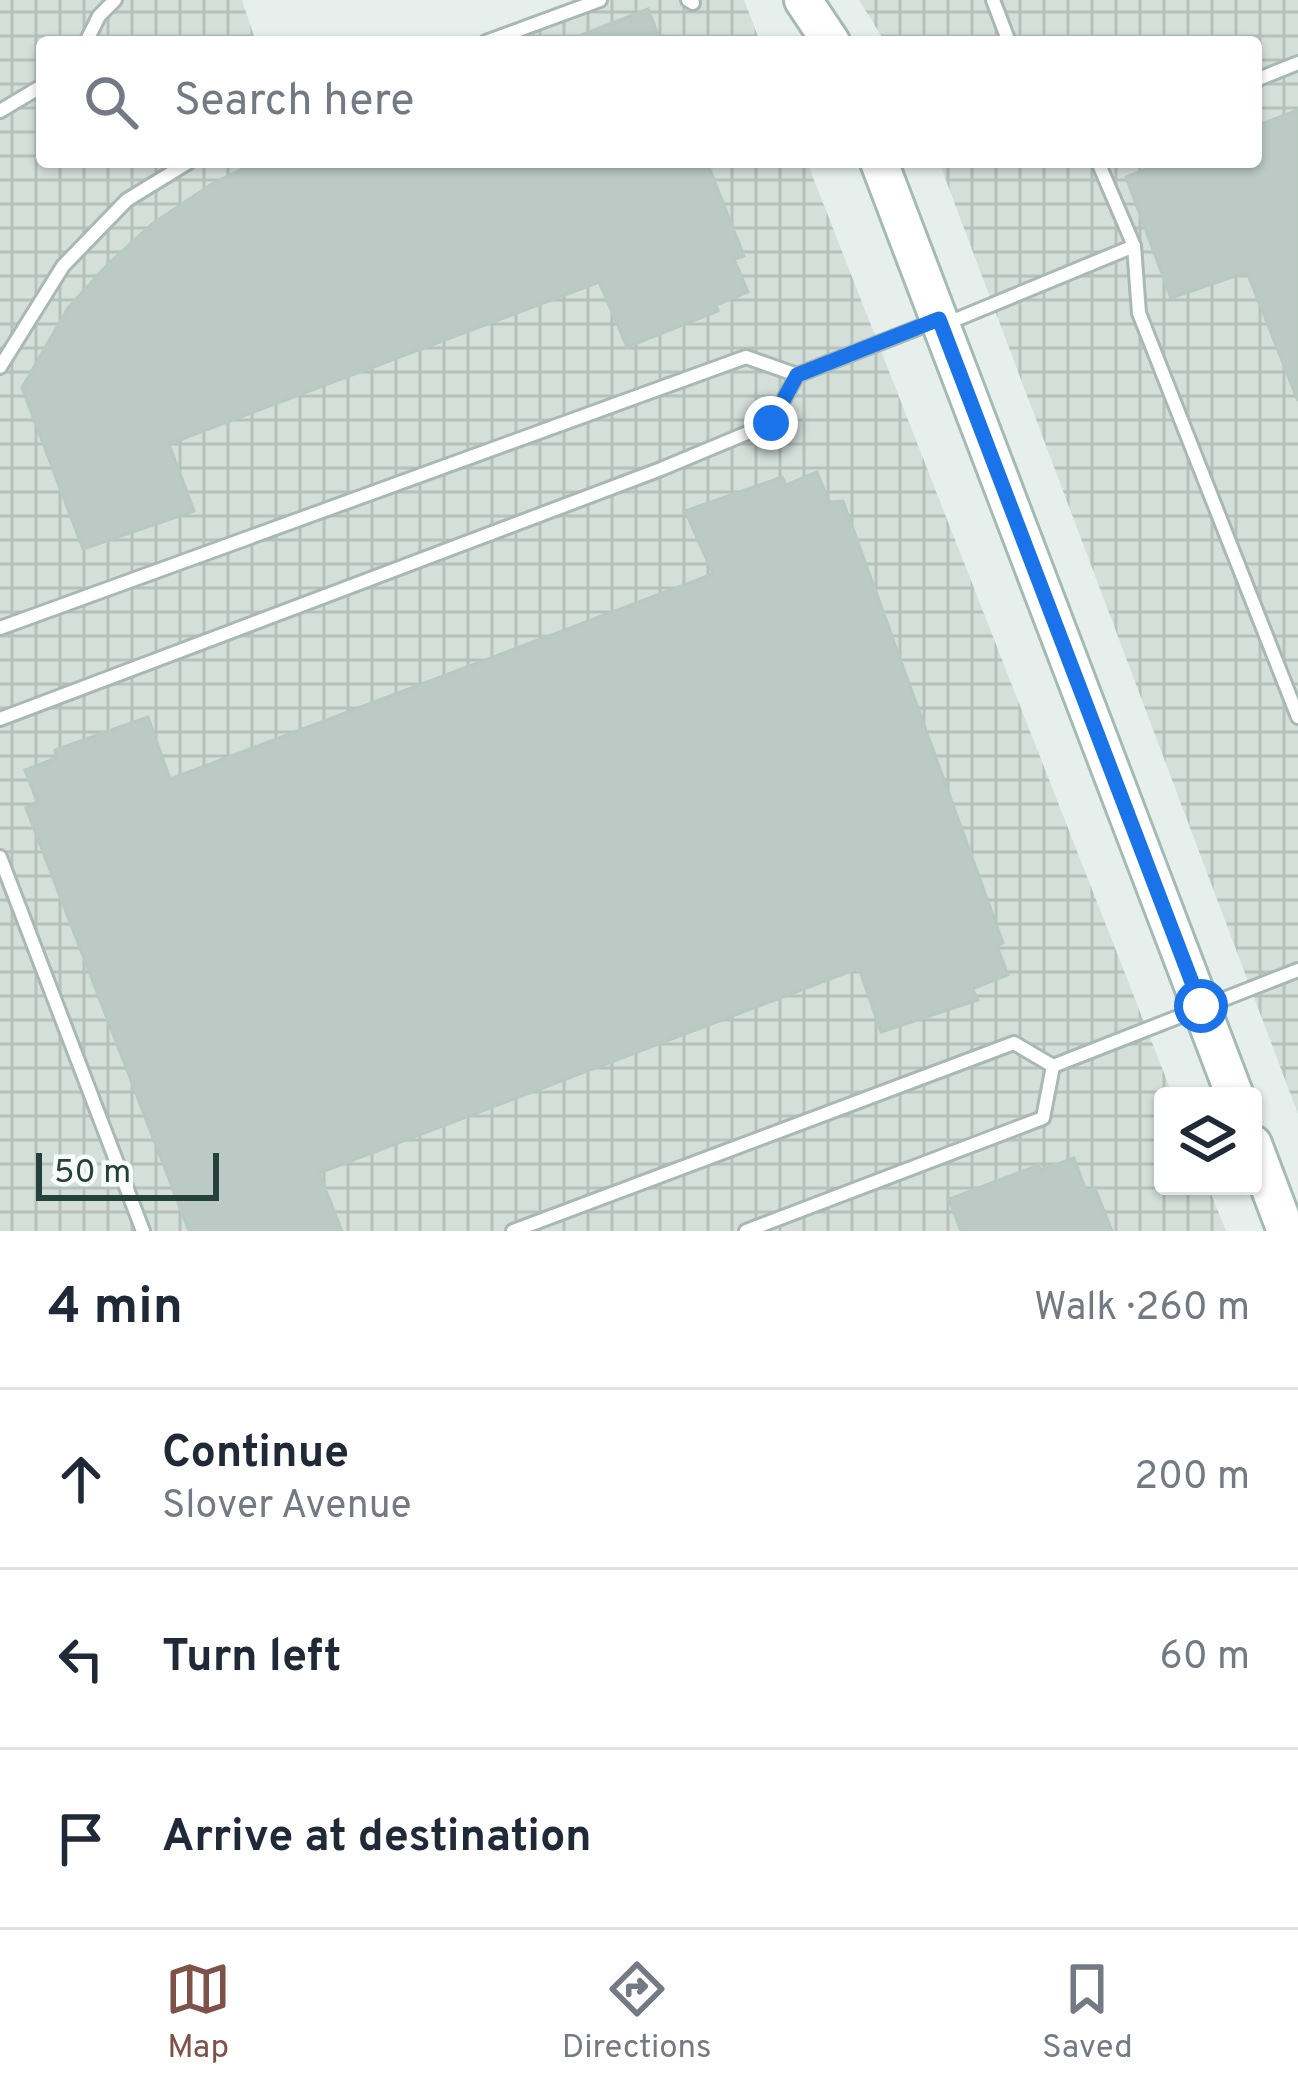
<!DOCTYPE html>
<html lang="en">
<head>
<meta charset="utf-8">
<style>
	:root { --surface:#fff; --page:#f2f2f3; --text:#1f2937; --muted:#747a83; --line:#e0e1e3; --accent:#7f5249 }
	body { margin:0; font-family:Overpass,sans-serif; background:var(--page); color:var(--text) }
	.controls { position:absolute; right:36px; bottom:36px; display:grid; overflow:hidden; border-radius:12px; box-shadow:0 3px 9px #0004 }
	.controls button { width:108px; height:108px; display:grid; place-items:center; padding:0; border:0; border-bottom:3px solid var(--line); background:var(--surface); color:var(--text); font:60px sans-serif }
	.scale { position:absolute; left:36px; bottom:30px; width:183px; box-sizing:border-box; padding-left:12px; border:6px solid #24423a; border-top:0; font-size:33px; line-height:42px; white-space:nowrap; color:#24423a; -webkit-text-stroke:9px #f7fbf9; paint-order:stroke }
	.stop { position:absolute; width:36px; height:36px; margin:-27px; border:9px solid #1a73e8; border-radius:50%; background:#fff }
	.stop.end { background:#1a73e8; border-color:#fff; box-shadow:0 3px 12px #0008 }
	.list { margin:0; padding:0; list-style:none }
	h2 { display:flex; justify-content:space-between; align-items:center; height:156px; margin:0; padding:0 48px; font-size:51px }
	h2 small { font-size:39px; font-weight:400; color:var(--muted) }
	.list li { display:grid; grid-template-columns:78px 1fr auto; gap:36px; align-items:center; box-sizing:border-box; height:180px; padding:0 48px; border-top:3px solid var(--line) }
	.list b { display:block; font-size:45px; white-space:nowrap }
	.list p { margin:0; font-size:39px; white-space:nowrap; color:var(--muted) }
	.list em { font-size:39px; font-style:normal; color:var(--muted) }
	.icon { flex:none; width:66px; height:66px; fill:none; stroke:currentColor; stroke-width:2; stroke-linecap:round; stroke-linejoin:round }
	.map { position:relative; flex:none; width:1298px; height:1231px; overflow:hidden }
	.search { position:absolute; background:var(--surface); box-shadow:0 3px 9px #0004; left:36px; right:36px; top:36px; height:132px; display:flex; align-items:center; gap:30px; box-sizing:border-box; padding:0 42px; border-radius:12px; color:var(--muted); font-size:45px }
	.sheet { height:696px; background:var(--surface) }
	nav { display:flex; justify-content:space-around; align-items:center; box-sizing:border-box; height:168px; border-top:3px solid var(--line); background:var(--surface); font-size:33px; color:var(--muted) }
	nav a { display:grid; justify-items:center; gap:6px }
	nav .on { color:var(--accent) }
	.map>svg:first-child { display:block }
</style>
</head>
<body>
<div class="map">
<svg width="1298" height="1231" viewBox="0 0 1298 1231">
	<defs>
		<pattern id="industrial-grid" width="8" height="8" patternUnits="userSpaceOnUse" patternTransform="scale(3)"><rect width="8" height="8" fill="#d4dfda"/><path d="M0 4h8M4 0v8" fill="none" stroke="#b6c1bc"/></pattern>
	</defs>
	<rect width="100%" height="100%" fill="#e6efeb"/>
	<g fill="url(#industrial-grid)">
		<path d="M0 0H242L256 42H42V162H807L1173 1096H1163V1186H1208L1226 1231H0Z"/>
		<path d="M588 0H744L760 42H478Z"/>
		<path d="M859 0H1298V1114L939 162H1256V42H885Z"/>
	</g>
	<g fill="#bbcac4" stroke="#b8c9c2" stroke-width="3">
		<path d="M648 9 661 42H564Z"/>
		<path d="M1298 110V401L1247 272 1171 298 1126 177 1164 162H1256V126Z"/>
		<path d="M256 162H707L744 256 734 259 748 292 716 305 718 311 627 347 599 282 169 444 194 511 83 549 22 388 68 308 107 265 152 224 210 185Z"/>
		<path d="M817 472 829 502 843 501 1003 943 997 946 1008 975 972 989 978 1000 881 1032 859 968 319 1173 342 1231H189L26 808 38 804 25 770 56 758 55 750 148 717 170 779 713 574 685 511 782 477 786 485Z"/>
		<path d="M1074 1158 1086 1191 1095 1188 1112 1231H961L949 1199 1039 1165 1041 1170Z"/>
	</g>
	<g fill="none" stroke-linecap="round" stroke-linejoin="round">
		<g stroke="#a8b8b2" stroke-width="18">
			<g id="service">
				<path d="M688 0 693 3"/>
				<path d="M993 0 1009 42"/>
				<path d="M86 42 99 16 115 0"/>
				<path d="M486 42 600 0"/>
				<path d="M1256 80 1298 63"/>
				<path d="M0 111 42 86"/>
				<path d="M1134 246 1139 313 1298 717"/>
				<path d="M943 325 1134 246 1098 162"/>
				<path d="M0 367 63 266 127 200 189 162"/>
				<path d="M797 375 933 322"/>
				<path d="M0 628 746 357 797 375 771 423 661 469 0 719"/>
				<path d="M0 857 143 1231"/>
				<path d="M1053 1066 1298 970"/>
				<path d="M513 1231 1014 1043 1053 1066 1043 1118 746 1231"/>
			</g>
		</g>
		<g stroke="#a4bbb3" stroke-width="42">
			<g id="secondary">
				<path d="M803 0 831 42"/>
				<path d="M879 162 1235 1096"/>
				<path d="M1253 1144 1286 1231"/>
			</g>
		</g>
		<use href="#service" stroke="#fff" stroke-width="12"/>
		<use href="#secondary" stroke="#fff" stroke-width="36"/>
	</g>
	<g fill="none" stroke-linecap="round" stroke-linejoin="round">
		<path stroke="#1a73e8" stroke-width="15" d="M771 423 797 375 939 319 1201 1006"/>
	</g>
</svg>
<div class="controls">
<button><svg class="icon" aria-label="layers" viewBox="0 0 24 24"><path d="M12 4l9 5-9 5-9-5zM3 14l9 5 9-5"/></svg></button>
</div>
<div class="scale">50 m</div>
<div class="stop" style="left:1201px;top:1006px"></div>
<div class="stop end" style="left:771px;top:423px"></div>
<div class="search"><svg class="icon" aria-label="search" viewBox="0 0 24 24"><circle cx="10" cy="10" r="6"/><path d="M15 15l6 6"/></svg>Search here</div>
</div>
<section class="sheet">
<h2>4 min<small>Walk · 260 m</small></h2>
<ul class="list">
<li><svg class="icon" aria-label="ahead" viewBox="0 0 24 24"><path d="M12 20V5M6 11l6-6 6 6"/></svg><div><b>Continue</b><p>Slover Avenue</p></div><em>200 m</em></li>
<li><svg class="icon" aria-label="left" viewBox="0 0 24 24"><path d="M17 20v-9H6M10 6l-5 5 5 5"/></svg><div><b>Turn left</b></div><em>60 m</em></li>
<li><svg class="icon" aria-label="arrive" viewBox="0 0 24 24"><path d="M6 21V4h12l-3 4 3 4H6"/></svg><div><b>Arrive at destination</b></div></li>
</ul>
</section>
<nav>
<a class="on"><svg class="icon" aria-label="map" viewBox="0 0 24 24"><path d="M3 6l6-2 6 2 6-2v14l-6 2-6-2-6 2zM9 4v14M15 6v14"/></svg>Map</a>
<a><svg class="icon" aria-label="directions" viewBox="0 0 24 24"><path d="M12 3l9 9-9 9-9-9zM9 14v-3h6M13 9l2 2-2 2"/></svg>Directions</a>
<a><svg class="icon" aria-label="saved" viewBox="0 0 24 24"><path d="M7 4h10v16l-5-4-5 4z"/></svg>Saved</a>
</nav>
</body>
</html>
